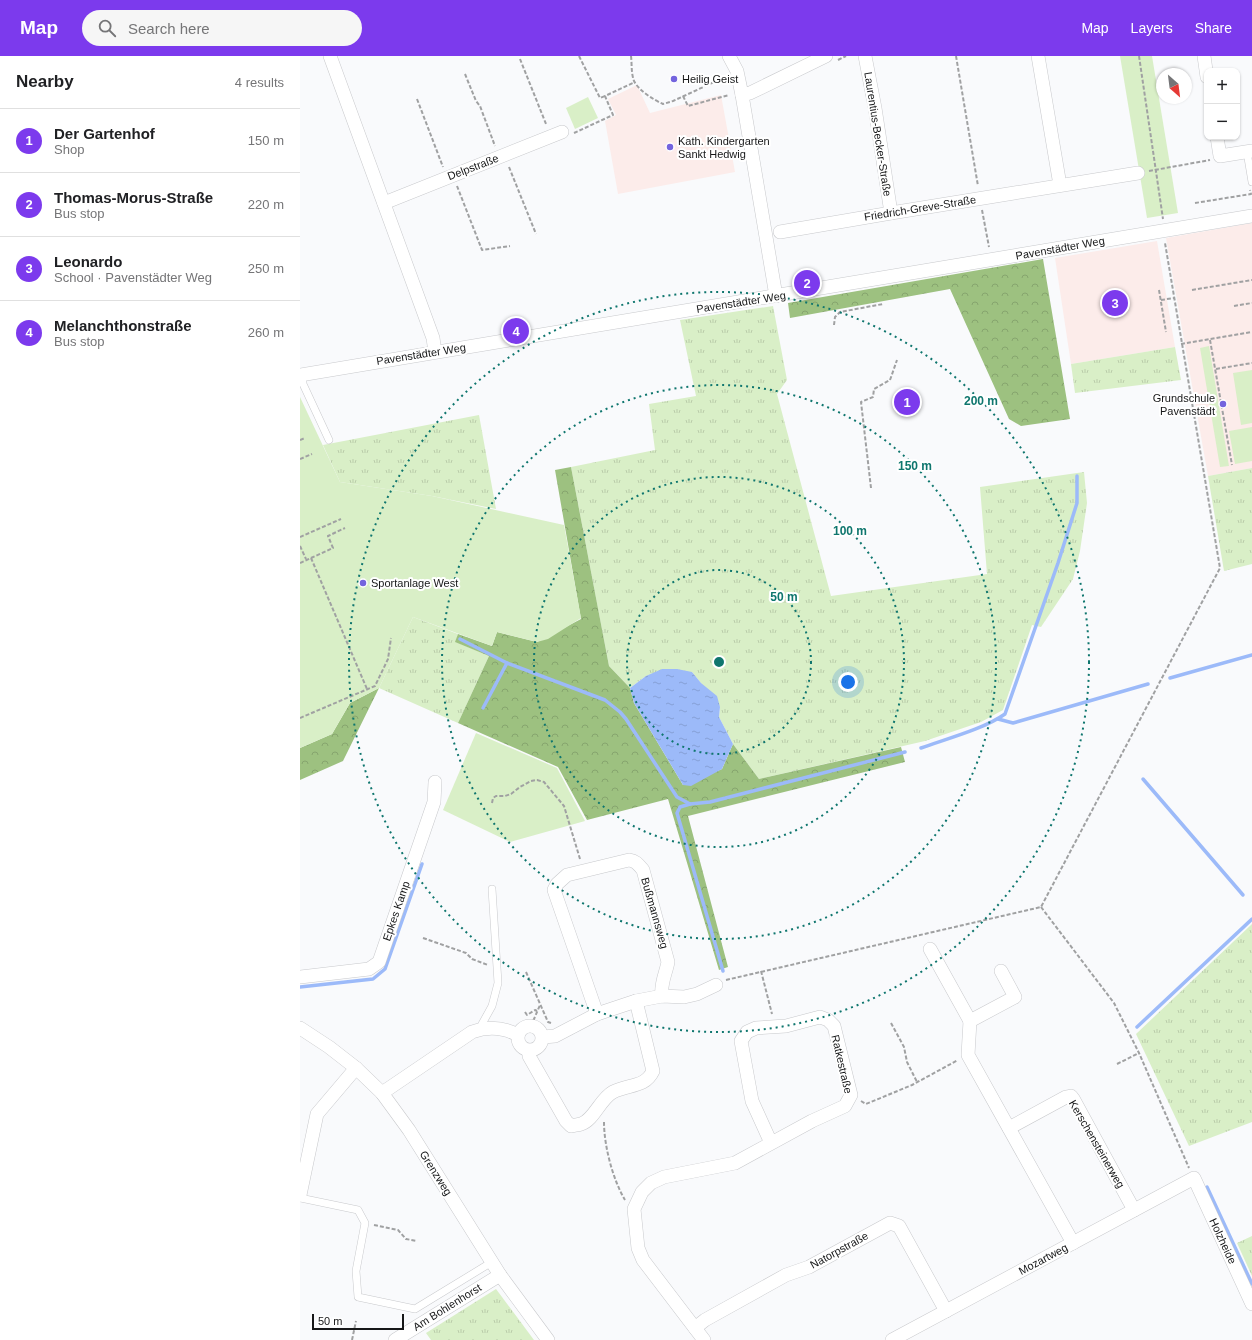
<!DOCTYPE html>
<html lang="en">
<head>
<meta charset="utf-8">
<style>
	:root { --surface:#fff; --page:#f6f6f6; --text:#202124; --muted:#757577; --line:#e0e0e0; --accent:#7c3aed }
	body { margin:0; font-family:Helvetica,sans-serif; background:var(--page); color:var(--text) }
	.controls { position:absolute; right:12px; top:12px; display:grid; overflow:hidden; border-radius:8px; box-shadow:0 1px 3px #0004 }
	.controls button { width:36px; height:36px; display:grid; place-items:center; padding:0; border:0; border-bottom:1px solid var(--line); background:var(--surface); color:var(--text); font:20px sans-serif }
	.compass { position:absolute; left:856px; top:12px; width:36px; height:36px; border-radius:50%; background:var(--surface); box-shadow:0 1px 3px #0004; rotate:152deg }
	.scale { position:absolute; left:12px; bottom:10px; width:92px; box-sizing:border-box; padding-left:4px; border:2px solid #161718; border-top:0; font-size:11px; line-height:14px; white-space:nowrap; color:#161718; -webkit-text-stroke:3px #fff; paint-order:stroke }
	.you { position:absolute; left:548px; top:626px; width:14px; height:14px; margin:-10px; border:3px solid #fff; border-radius:50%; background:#1a73e8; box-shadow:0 0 0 6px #1a73e833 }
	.badge { display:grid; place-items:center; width:26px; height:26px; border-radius:50%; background:var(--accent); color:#fff; font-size:13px; font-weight:700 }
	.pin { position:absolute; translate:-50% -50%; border:2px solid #fff; box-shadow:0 1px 4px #0006 }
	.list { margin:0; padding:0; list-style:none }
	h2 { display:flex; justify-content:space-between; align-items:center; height:52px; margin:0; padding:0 16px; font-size:17px }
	h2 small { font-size:13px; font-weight:400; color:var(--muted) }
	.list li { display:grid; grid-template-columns:26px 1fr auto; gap:12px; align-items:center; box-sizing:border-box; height:64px; padding:0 16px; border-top:1px solid var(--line) }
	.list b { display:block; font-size:15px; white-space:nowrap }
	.list p { margin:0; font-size:13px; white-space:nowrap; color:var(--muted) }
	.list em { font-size:13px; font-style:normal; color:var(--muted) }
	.icon { flex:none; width:22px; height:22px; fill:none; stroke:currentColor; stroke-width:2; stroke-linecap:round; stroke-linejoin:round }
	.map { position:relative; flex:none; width:952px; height:1284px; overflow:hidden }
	header { display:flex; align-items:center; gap:24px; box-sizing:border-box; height:56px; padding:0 20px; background:var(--accent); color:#fff }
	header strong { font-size:19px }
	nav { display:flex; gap:22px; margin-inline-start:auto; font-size:14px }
	.search { width:280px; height:36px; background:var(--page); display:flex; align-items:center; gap:10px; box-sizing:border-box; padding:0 14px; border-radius:22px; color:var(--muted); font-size:15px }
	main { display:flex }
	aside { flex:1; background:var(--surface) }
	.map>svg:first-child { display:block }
</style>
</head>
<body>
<header>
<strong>Map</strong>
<div class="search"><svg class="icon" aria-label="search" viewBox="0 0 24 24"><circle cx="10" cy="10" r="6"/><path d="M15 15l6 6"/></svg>Search here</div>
<nav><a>Map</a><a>Layers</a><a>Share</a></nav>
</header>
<main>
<aside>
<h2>Nearby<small>4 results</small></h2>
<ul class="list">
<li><span class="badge">1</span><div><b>Der Gartenhof</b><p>Shop</p></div><em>150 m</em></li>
<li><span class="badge">2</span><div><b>Thomas-Morus-Straße</b><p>Bus stop</p></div><em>220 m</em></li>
<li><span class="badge">3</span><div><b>Leonardo</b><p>School · Pavenstädter Weg</p></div><em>250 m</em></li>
<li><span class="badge">4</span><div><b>Melanchthonstraße</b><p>Bus stop</p></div><em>260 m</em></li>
</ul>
</aside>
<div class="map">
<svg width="952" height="1284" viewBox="0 0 952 1284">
	<defs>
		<pattern id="grass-tufts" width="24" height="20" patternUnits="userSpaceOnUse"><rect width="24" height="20" fill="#d9efc7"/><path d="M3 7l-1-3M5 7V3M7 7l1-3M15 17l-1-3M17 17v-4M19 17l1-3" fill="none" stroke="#baccaa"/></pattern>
		<pattern id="forest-crowns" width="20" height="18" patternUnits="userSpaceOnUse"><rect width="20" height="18" fill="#9dc180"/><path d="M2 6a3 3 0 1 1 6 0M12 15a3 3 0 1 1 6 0" fill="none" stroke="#86a56e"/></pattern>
		<pattern id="water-ripples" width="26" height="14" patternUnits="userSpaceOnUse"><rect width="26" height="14" fill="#9cbaf9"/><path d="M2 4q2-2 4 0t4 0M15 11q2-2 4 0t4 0" fill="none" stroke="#869fd5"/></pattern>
	</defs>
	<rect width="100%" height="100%" fill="#f9fafc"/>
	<g fill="#fcecea">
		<path d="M337 29 350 57 421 39 435 116 318 138 305 65 316 59 308 43Z"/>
		<path d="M952 167V412L908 420 866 182Z"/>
		<path d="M857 185 875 291 771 308 755 202Z"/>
	</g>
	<g fill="url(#grass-tufts)">
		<path d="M473 250 487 324 477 338 531 540 687 518 680 431 784 416 787 447 780 495 773 523 741 571 732 569 703 654 681 666 625 685 459 723 433 688 419 661 420 651 392 616 346 620 330 632 309 610 271 411 355 394 349 348 396 340 380 264Z"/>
		<path d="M875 291 881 324 775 337 771 308Z"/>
		<path d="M179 359 196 453 132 440 40 426 23 389Z"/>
		<path d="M952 412V508L924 515 908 420Z"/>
		<path d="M113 561 158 578 156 586 189 600 158 667 79 632Z"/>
		<path d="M952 868V1066L889 1090 836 978Z"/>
		<path d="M952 1180V1220L937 1187Z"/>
		<path d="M196 1233 234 1284H131L126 1277Z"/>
	</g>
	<g fill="url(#forest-crowns)">
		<path d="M743 203 770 363 721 370 709 363 650 233 490 262 488 247Z"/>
		<path d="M271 411 309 610 330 632 334 647 383 729 422 713 433 688 459 723 601 691 605 706 388 760 428 911 419 914 368 743 287 764 258 711 158 667 189 600 155 586 158 578 192 590 197 576 237 586 281 563 255 414Z"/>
		<path d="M79 632 43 705 0 724V692L32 678 50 647Z"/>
	</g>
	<g fill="#d9efc7">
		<path d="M820 0H852L878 157 847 162Z"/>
		<path d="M288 41 298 62 275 73 266 52Z"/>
		<path d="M909 290 929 410 920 411 900 292Z"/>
		<path d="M952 314V367L941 369 933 317Z"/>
		<path d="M0 341 40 426 132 440 264 469 281 562 248 583 237 586 197 576 192 590 113 561 79 632 50 647 32 678 0 692Z"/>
		<path d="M952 371V405L935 408 929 375Z"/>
		<path d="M176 677 257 712 285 765 210 786 143 754Z"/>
	</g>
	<path fill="url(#water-ripples)" d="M362 613H377L392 616 401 627 417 640 420 651 419 661 433 688 422 713 391 730 383 729 334 647 330 632 346 620Z"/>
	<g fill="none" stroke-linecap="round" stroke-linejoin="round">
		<g stroke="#9cbaf9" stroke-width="3.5">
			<path d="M160 583 207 607 305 644 320 656 326 663 377 741 390 748 410 746 605 696"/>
			<path d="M870 622 952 599"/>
			<path d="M183 652 207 607"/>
			<path d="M698 663 713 667 848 628"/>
			<path d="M621 692C646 683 684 673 705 658L758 507 777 447V420"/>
			<path d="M843 723 943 839"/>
			<path d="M390 748 380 751 377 757 423 915"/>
			<path d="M0 931 73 923 85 913 122 808"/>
			<path d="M837 971 952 863"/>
			<path d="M907 1131 952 1228"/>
		</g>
		<g stroke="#c8c9cc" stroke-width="8">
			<g id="lane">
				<path d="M947 96 952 126"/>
				<path d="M2 319 3 328 29 384"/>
				<path d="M182 972V968L192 950 198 927 192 833"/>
				<path d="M0 1142 58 1154 65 1167 56 1215 58 1241 115 1253 192 1206"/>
			</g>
		</g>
		<g stroke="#c8c9cc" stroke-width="14">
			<g id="street">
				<path d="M30 0 133 282 135 296"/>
				<path d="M429 0 437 15 442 39 476 240"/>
				<path d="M565 0 575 52 591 157"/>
				<path d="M738 0 760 129"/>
				<path d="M904 0 907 21"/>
				<path d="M442 39 450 37 526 0"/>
				<path d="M917 81 920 100 952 95"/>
				<path d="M84 147 262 76"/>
				<path d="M480 176 591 157 838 117"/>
				<path d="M0 319 952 160"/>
				<path d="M630 893 670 965"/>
				<path d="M701 915 715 941 670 965 668 999 773 1187"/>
				<path d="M0 921 69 913 79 906 134 746 135 726"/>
				<path d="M297 958 254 834 257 828 267 819 329 804C336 805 338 808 343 814L368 906C366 917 360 928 362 940"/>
				<circle cx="230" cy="982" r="12"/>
				<path d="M0 972 29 991 56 1012 82 1037 109 1074 200 1219 248 1284"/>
				<path d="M243 981 255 980 297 958 336 945 362 940 384 941 397 938 416 929"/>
				<path d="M229 995V1000L266 1065 271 1070C274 1069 278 1069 281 1068 294 1064 300 1043 313 1036 328 1028 345 1032 353 1015L336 945"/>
				<path d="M82 1037 172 976C188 970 203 971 218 979"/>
				<path d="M709 1072 766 1041 771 1040 774 1044 834 1154"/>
				<path d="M0 1139 17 1058 56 1012"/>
				<path d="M395 1272 405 1264 486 1219 509 1211 590 1167 599 1170 646 1255"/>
				<path d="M95 1284 200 1219"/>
				<path d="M404 1284 343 1204 338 1192 334 1153 342 1136 351 1127 364 1121 435 1107 512 1065 545 1050 551 1039 534 970 528 964 520 961 486 970 456 972 447 976 441 985 452 1045 471 1087"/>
				<path d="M592 1284 894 1122 952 1248"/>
			</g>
		</g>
		<g stroke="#a0a1a2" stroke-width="2" stroke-dasharray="4 2" stroke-linecap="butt">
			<path d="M279 0 300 42 305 40"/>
			<path d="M331 0C332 8 331 17 334 25 339 35 354 44 363 48L373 45 425 21"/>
			<path d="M656 0 678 130"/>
			<path d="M839 0 863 163"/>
			<path d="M220 3 246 68"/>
			<path d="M538 4 546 0"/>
			<path d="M165 18 176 45 180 50 195 90"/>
			<path d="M383 40 388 50 429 39"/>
			<path d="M117 43 143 111"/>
			<path d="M274 77 313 59 305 40 335 26"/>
			<path d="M209 111 236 178"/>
			<path d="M849 115 910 104"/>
			<path d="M157 130 182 194 210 190"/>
			<path d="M895 147 951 138 950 134"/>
			<path d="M682 154 689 191"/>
			<path d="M859 234 866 276"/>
			<path d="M892 234 952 224"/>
			<path d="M861 244 874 242"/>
			<path d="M934 250 952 247"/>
			<path d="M534 269 535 261 540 256 583 248"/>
			<path d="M910 284 932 409"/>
			<path d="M881 288 952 276"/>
			<path d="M916 313 952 307"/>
			<path d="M0 384 5 382"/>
			<path d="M0 403 12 398"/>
			<path d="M571 432 561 346 573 341 574 333 590 324 597 304"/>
			<path d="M0 481 41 463"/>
			<path d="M0 490 6 503"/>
			<path d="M11 502 67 633"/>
			<path d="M0 507 33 492 28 480 45 472"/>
			<path d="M0 662 75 630 88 603 91 582"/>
			<path d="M192 747 193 742 196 740H205L211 738 220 731 231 725 237 724 244 726 264 750 280 803"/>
			<path d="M741 851 814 947 839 997 889 1112"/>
			<path d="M123 882 166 897 172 903 188 909"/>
			<path d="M461 915 472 958"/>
			<path d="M226 916 248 966 251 967"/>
			<path d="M426 924 741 851 920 512 865 187"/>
			<path d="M225 956 227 959 235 954 237 955"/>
			<path d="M591 967 604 991 607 1006 617 1026"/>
			<path d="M231 970 240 949"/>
			<path d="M817 1008 839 997"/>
			<path d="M561 1045 566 1048 612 1029 658 1004"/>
			<path d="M304 1066C304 1090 313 1124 325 1144"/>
			<path d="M74 1169 98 1174 106 1183 117 1185"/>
			<path d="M52 1284 56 1265"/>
		</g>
		<use href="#lane" stroke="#fff" stroke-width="7"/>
		<use href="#street" stroke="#fff" stroke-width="13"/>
	</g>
	<g fill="none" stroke="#0f766e" stroke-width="2" stroke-dasharray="2 4">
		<circle cx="419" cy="606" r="92"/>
		<circle cx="419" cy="606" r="185"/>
		<circle cx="419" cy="606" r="277"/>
		<circle cx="419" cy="606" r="370"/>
	</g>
	<g fill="#7364de" stroke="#fff" stroke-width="1.5">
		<circle cx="374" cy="23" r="4"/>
		<circle cx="370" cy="91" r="4"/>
		<circle cx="923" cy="348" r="4"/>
		<circle cx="63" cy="527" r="4"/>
	</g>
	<g text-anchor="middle" stroke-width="4" stroke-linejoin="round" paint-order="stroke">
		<g font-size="11" fill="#161718" stroke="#fff" text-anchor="start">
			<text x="382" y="27">Heilig Geist</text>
			<text x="378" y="89">Kath. Kindergarten<tspan x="378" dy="13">Sankt Hedwig</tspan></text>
			<text x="915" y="346" text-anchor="end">Grundschule<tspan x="915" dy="13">Pavenstädt</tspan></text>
			<text x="71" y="531">Sportanlage West</text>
		</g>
		<g font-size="11" fill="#161718" stroke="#fff">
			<text transform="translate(578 78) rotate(81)" y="4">Laurentius-Becker-Straße</text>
			<text transform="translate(173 111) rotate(-21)" y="4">Delpstraße</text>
			<text transform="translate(620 152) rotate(-9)" y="4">Friedrich-Greve-Straße</text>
			<text transform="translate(760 192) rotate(-10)" y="4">Pavenstädter Weg</text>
			<text transform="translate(441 246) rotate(-9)" y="4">Pavenstädter Weg</text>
			<text transform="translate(121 298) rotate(-9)" y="4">Pavenstädter Weg</text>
			<text transform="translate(96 855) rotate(-71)" y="4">Epkes Kamp</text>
			<text transform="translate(355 857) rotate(74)" y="4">Bußmannsweg</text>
			<text transform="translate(542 1008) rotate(77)" y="4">Ratkestraße</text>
			<text transform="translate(797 1088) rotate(60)" y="4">Kerschensteinerweg</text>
			<text transform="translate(136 1117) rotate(58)" y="4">Grenzweg</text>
			<text transform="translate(923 1185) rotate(65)" y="4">Holzheide</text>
			<text transform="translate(539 1194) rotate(-29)" y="4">Natorpstraße</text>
			<text transform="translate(743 1203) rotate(-28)" y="4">Mozartweg</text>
			<text transform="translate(147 1251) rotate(-32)" y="4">Am Bohlenhorst</text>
		</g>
	</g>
	<circle cx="419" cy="606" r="6" fill="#0f766e" stroke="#fff" stroke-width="2"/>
	<g font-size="12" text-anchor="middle" font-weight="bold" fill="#0f766e" stroke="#fff" stroke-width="4" stroke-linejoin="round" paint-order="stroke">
		<text x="681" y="349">200 m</text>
		<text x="615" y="414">150 m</text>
		<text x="550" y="479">100 m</text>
		<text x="484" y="545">50 m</text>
	</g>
</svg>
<div class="controls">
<button>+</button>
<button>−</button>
</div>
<svg class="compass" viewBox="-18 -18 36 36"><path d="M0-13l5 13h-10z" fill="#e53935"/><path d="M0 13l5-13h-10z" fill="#757577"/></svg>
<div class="scale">50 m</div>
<div class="you"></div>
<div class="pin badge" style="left:607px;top:346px">1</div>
<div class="pin badge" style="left:507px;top:227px">2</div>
<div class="pin badge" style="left:815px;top:247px">3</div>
<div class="pin badge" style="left:216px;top:275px">4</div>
</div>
</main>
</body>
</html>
